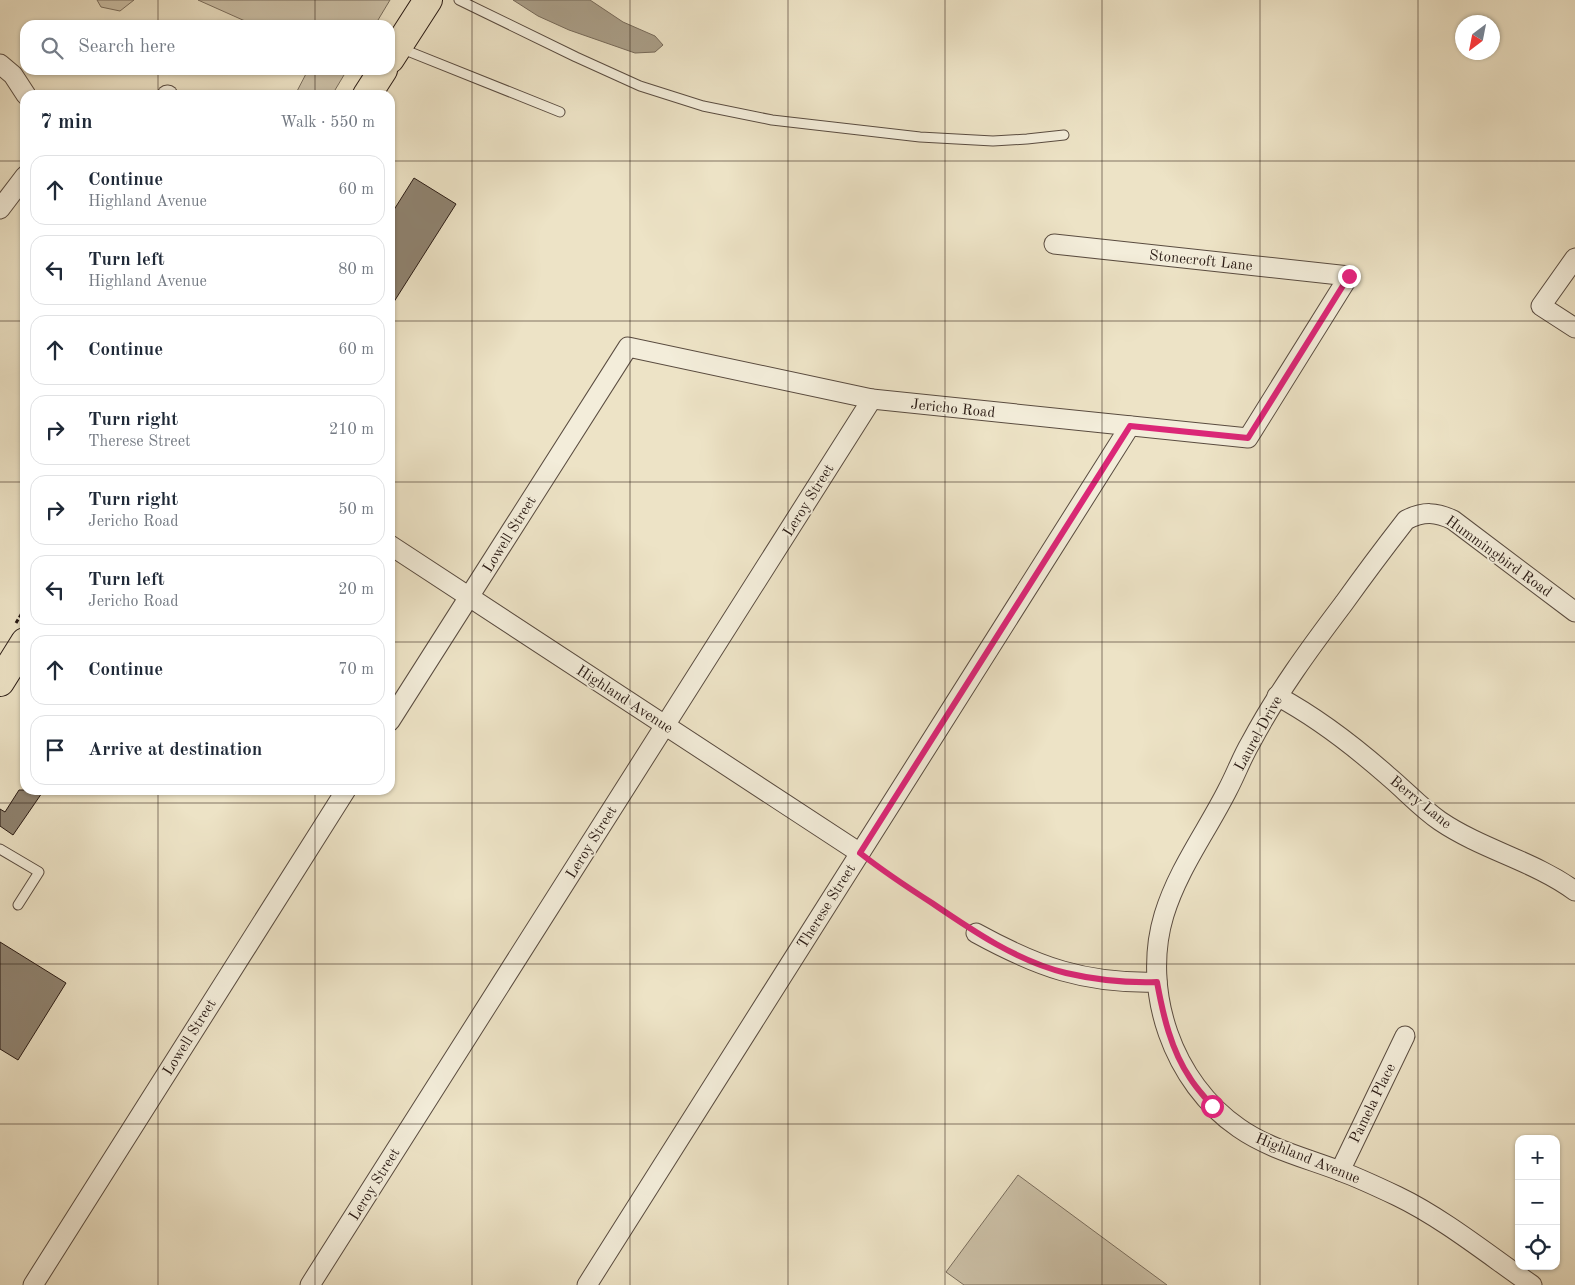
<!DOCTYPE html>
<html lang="en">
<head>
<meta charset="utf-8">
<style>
	:root { --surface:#fff; --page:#f2f2f3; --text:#1f2937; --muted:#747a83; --line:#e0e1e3 }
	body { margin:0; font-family:"Old Standard TT",serif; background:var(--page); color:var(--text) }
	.controls { position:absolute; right:15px; bottom:15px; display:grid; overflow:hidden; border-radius:10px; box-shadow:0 1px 4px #0004 }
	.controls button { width:45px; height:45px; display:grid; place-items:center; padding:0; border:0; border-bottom:1px solid var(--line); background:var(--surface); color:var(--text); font:25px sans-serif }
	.compass { position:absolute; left:1455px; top:15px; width:45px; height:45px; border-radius:50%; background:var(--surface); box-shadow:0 1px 4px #0004; rotate:212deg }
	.stop { position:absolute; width:15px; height:15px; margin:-11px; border:4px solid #db2777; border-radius:50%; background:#fff }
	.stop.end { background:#db2777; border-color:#fff; box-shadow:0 1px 5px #0008 }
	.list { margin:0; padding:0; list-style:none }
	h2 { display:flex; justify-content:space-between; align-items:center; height:65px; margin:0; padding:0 20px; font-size:21px }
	h2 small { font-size:16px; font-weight:400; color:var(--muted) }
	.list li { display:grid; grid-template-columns:32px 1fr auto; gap:15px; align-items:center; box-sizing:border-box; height:70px; margin:0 10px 10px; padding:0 10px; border:1px solid var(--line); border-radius:15px }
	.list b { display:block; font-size:19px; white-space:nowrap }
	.list p { margin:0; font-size:16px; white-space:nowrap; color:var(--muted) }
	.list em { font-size:16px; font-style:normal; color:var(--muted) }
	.icon { flex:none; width:28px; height:28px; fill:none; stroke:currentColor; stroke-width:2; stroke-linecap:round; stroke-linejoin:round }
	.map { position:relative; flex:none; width:1575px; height:1285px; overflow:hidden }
	.search { position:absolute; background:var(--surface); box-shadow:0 1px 4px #0004; left:20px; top:20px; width:375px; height:55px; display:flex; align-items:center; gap:12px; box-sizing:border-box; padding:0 18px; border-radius:15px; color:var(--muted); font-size:19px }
	.panel { position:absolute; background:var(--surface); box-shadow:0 1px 4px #0004; left:20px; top:90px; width:375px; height:705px; border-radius:15px }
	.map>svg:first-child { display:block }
</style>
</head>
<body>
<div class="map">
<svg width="1575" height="1285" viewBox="0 0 1575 1285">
	<rect width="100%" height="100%" fill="#ede3c6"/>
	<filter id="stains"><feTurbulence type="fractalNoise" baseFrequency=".004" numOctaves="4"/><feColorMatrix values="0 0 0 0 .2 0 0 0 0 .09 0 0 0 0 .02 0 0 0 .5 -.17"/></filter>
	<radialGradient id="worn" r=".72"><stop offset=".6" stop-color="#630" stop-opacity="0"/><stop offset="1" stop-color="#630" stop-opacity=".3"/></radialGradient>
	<g fill="#ccc1a8" stroke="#7a6e5e">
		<path d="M97 0H134L120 11 101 7Z"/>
		<path d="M198 0H390L375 25H254Z"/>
		<path d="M308 70H347L332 95H295Z"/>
		<path d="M1018 1175 1167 1285H964L946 1272Z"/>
	</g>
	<path fill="#aa9f89" stroke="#766a5a" d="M513 0H590L623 22 655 36 663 45 655 52 635 53 569 30 538 16Z"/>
	<g fill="#8f8371" stroke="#291a14">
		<path d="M414 178 456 204 390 308V216Z"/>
		<path d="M19 790H44L13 835 0 826V809L5 812Z"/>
		<path d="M0 942 66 983 18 1060 0 1049Z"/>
	</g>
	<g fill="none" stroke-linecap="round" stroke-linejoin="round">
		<g stroke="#5a4c40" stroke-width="11">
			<g id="service">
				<path d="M459 0 576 57 640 86 703 106 772 120 920 137 993 141 1027 139 1064 135"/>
				<path d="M400 48 560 112"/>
				<path d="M0 849 39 872 18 905"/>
			</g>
		</g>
		<g stroke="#5a4c40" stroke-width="21">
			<g id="minor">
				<path d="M0 64 13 75 26 95"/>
				<path d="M167 95H168"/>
				<path d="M0 209 25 176"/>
				<path d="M1575 258 1541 306 1575 328"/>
				<path d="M390 545 860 853"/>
				<path d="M1277 696C1318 718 1354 746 1388 776 1406 791 1421 808 1440 821 1483 850 1534 861 1575 891"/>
				<path d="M390 721 628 347 872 399 1248 438 1349 276 1054 244"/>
				<path d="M976 933C1038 967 1085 984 1157 982"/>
				<path d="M1340 1171 1405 1036"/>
				<path d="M33 1285 346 790"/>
				<path d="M310 1285 872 399"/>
				<path d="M587 1285 1130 426"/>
				<path d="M1532 1285C1490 1256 1443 1218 1397 1196 1378 1187 1359 1178 1340 1171 1306 1158 1269 1149 1239 1128 1173 1083 1141 991 1164 915 1178 869 1207 831 1228 789 1236 774 1242 757 1251 742 1277 693 1310 648 1344 603 1364 575 1385 547 1406 520 1424 511 1436 512 1453 520L1575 612"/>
			</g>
		</g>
		<g stroke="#291a14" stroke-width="30">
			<g id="primary">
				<path d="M390 59 428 0"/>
				<path d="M367 95 383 70"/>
				<path d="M0 682 25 642"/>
			</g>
		</g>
		<g stroke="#291a14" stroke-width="3" stroke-dasharray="4 2.5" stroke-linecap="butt">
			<path d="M16 623 25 608"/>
			<path d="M872 862 962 924"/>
		</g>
		<use href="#service" stroke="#f3edda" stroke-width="9"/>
		<use href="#minor" stroke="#f3edda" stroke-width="19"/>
		<use href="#primary" stroke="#ede3c6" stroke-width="28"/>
	</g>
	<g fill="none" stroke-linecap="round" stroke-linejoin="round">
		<path stroke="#db2777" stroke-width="6" d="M1212 1106C1205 1097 1196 1088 1190 1078 1171 1050 1163 1015 1157 982 1126 983 1096 980 1066 973 1017 961 973 931 932 903 907 887 883 871 860 853L1130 426 1248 438 1349 276"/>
	</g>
	<path fill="none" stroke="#291a14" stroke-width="1" stroke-opacity="0.55" d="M158 0V25M315 0V25M472 0V1285M630 0V1285M788 0V1285M945 0V1285M1102 0V1285M1260 0V1285M1418 0V1285M158 70V95M315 70V95M0 161H25M390 161H1575M0 321H25M390 321H1575M0 482H25M390 482H1575M0 642H25M390 642H1575M158 790V1285M315 790V1285M0 803H1575M0 964H1575M0 1124H1575"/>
	<g text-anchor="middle" stroke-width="4" stroke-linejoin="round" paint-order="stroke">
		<g font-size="15" fill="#291a14" stroke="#f3edda">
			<text transform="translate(1201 260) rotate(6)" y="5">Stonecroft Lane</text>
			<text transform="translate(953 408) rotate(6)" y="5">Jericho Road</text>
			<text transform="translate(808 500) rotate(-58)" y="5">Leroy Street</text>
			<text transform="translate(509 534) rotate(-58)" y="5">Lowell Street</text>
			<text transform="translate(1499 556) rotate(36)" y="5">Hummingbird Road</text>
			<text transform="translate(625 699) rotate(33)" y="5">Highland Avenue</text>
			<text transform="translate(1258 733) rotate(-61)" y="5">Laurel Drive</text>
			<text transform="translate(1421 802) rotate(39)" y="5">Berry Lane</text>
			<text transform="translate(591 842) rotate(-58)" y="5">Leroy Street</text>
			<text transform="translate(826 906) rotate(-58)" y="5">Therese Street</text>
			<text transform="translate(189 1037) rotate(-58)" y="5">Lowell Street</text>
			<text transform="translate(1372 1103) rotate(-64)" y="5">Pamela Place</text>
			<text transform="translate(1308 1158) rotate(22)" y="5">Highland Avenue</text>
			<text transform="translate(374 1184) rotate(-58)" y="5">Leroy Street</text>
		</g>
	</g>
	<rect width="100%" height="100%" filter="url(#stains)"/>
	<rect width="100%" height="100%" fill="url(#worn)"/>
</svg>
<div class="controls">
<button>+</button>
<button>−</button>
<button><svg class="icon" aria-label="locate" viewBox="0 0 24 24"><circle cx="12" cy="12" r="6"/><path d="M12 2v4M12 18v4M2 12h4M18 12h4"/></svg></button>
</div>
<svg class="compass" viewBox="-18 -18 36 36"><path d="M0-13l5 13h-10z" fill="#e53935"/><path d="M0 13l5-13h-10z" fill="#747a83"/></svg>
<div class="stop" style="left:1212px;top:1106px"></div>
<div class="stop end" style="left:1349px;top:276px"></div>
<div class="search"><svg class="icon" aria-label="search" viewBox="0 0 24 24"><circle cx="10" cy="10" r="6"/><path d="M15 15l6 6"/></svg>Search here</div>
<section class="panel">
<h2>7 min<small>Walk · 550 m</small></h2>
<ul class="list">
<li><svg class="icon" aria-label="ahead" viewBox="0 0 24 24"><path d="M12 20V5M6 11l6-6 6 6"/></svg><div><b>Continue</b><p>Highland Avenue</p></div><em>60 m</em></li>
<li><svg class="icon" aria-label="left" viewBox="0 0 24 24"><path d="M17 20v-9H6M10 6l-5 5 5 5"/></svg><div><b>Turn left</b><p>Highland Avenue</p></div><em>80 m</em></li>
<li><svg class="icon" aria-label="ahead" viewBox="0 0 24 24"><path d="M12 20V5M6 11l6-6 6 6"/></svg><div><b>Continue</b></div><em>60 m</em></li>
<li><svg class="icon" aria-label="right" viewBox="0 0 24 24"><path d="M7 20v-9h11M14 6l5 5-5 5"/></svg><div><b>Turn right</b><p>Therese Street</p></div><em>210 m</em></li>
<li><svg class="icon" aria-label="right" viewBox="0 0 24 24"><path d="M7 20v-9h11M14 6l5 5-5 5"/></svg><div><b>Turn right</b><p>Jericho Road</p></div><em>50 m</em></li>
<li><svg class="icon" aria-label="left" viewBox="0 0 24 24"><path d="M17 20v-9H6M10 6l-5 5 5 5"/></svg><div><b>Turn left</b><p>Jericho Road</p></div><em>20 m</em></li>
<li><svg class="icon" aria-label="ahead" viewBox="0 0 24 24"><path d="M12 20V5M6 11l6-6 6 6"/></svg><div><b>Continue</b></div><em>70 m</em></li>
<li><svg class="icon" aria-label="arrive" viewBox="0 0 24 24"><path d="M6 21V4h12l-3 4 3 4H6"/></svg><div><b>Arrive at destination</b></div></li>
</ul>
</section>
</div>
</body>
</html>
